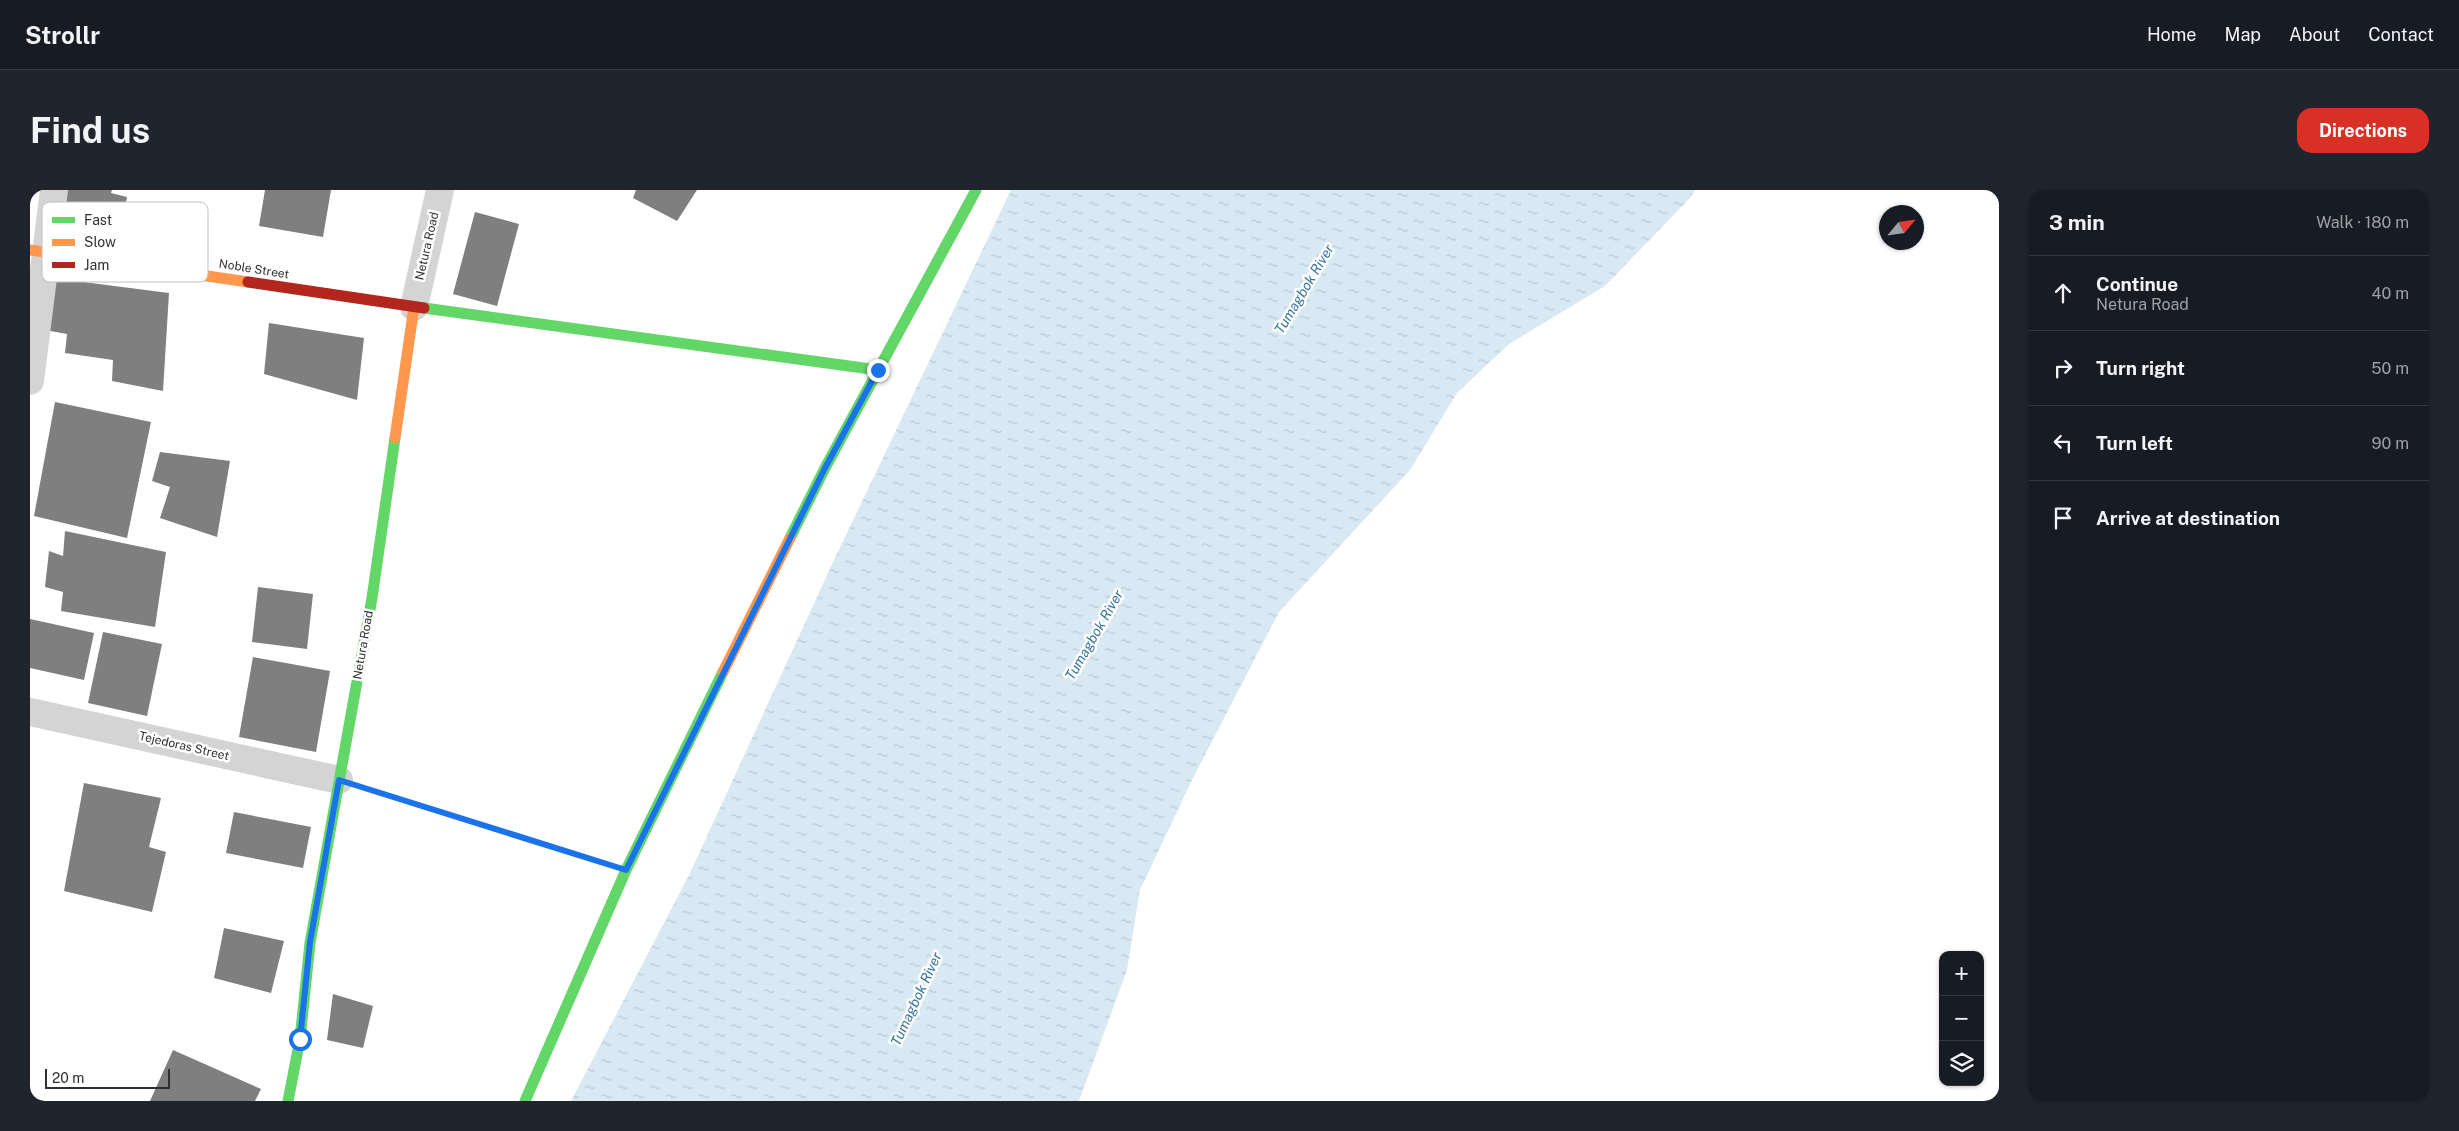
<!DOCTYPE html>
<html lang="en">
<head>
<meta charset="utf-8">
<style>
	:root { --surface:#171b24; --page:#20242c; --text:#f1f3f6; --muted:#9ea1a6; --line:#363941; --accent:#d93025 }
	body { margin:0; font-family:"Public Sans",sans-serif; background:var(--page); color:var(--text) }
	.controls { position:absolute; right:15px; bottom:15px; display:grid; overflow:hidden; border-radius:10px; box-shadow:0 1px 4px #0004 }
	.controls button { width:45px; height:45px; display:grid; place-items:center; padding:0; border:0; border-bottom:1px solid var(--line); background:var(--surface); color:var(--text); font:25px sans-serif }
	.compass { position:absolute; left:1849px; top:15px; width:45px; height:45px; border-radius:50%; background:var(--surface); box-shadow:0 1px 4px #0004; rotate:61deg }
	.scale { position:absolute; left:15px; bottom:12px; width:125px; box-sizing:border-box; padding-left:5px; border:2px solid #303030; border-top:0; font-size:14px; line-height:18px; white-space:nowrap; color:#303030; -webkit-text-stroke:4px #fff; paint-order:stroke }
	.stop { position:absolute; width:15px; height:15px; margin:-11px; border:4px solid #1a73e8; border-radius:50%; background:#fff }
	.stop.end { background:#1a73e8; border-color:#fff; box-shadow:0 1px 5px #0008 }
	.list { margin:0; padding:0; list-style:none }
	h2 { display:flex; justify-content:space-between; align-items:center; height:65px; margin:0; padding:0 20px; font-size:21px }
	h2 small { font-size:16px; font-weight:400; color:var(--muted) }
	.list li { display:grid; grid-template-columns:32px 1fr auto; gap:15px; align-items:center; box-sizing:border-box; height:75px; padding:0 20px; border-top:1px solid var(--line) }
	.list b { display:block; font-size:19px; white-space:nowrap }
	.list p { margin:0; font-size:16px; white-space:nowrap; color:var(--muted) }
	.list em { font-size:16px; font-style:normal; color:var(--muted) }
	.icon { flex:none; width:28px; height:28px; fill:none; stroke:currentColor; stroke-width:2; stroke-linecap:round; stroke-linejoin:round }
	.map { position:relative; flex:none; width:1969px; height:911px; overflow:hidden; border-radius:15px }
	header { display:flex; align-items:center; gap:30px; box-sizing:border-box; height:70px; padding:0 25px; background:var(--surface); border-bottom:1px solid var(--line) }
	header strong { font-size:24px }
	nav { display:flex; gap:28px; margin-inline-start:auto; font-size:18px }
	.intro { display:flex; align-items:center; justify-content:space-between; box-sizing:border-box; height:120px; padding:0 30px }
	h1 { margin:0; font-size:35px }
	.button { padding:12px 22px; border-radius:15px; background:var(--accent); color:#fff; font-size:18px; font-weight:700 }
	main { display:flex; gap:30px; padding:0 30px }
	aside { flex:1; background:var(--surface); border-radius:15px; box-shadow:0 1px 4px #0004 }
	.map>svg:first-child { display:block }
</style>
</head>
<body>
<header>
<strong>Strollr</strong>
<nav><a>Home</a><a>Map</a><a>About</a><a>Contact</a></nav>
</header>
<div class="intro"><h1>Find us</h1><a class="button">Directions</a></div>
<main>
<div class="map">
<svg width="1969" height="911" viewBox="0 0 1969 911">
	<defs>
		<pattern id="water-ripples" width="26" height="14" patternUnits="userSpaceOnUse" patternTransform="scale(1.25)"><rect width="26" height="14" fill="#d8e9f4"/><path d="M2 4q2-2 4 0t4 0M15 11q2-2 4 0t4 0" fill="none" stroke="#bac8d2"/></pattern>
	</defs>
	<rect width="100%" height="100%" fill="#fff"/>
	<path fill="url(#water-ripples)" d="M981 0H1665L1660 8 1575 96 1479 154 1427 203 1380 280 1249 422 1162 590 1110 700 1097 780 1049 911H541L660 683 804 370Z"/>
	<g fill="#7f7f7f">
		<path d="M26 0H82L81 3 97 7 92 36 23 23Z"/>
		<path d="M235 0H301L293 47 229 36Z"/>
		<path d="M606 0H667L647 31 603 8Z"/>
		<path d="M445 22 489 34 467 116 423 104Z"/>
		<path d="M22 88 139 103 133 201 82 191 83 170 35 163 37 144 15 140Z"/>
		<path d="M239 133 334 148 327 210 234 184Z"/>
		<path d="M25 212 121 232 97 348 4 326Z"/>
		<path d="M130 262 200 271 187 347 130 328 140 297 122 291Z"/>
		<path d="M35 341 136 362 125 437 31 421 33 402 15 397 19 361 33 366Z"/>
		<path d="M228 397 283 404 277 459 222 452Z"/>
		<path d="M0 429 64 443 54 490 0 478Z"/>
		<path d="M73 442 132 454 117 526 58 513Z"/>
		<path d="M223 467 300 481 286 562 209 547Z"/>
		<path d="M54 593 131 608 119 657 136 662 122 722 34 701Z"/>
		<path d="M204 622 281 637 273 678 196 663Z"/>
		<path d="M194 738 254 751 241 803 184 788Z"/>
		<path d="M303 804 343 816 333 858 297 850Z"/>
		<path d="M143 860 231 899 225 911H120Z"/>
	</g>
	<g fill="none" stroke-linecap="round" stroke-linejoin="round">
		<path stroke="#d4d4d4" stroke-width="3" stroke-dasharray="2.5 2.5" stroke-linecap="butt" d="M344 601 562 670"/>
		<g stroke="#d4d4d4" stroke-width="28">
			<path d="M384 117 410 0"/>
			<path d="M0 191 24 0"/>
			<path d="M0 522 309 590"/>
		</g>
		<g stroke="#63d668" stroke-width="11">
			<path d="M394 118 848 180"/>
			<path d="M760 348 795 278 946 0"/>
			<path d="M258 911 270 849 280 753 342 408 365 248"/>
			<path d="M495 911 596 680 693 482"/>
		</g>
		<g stroke="#ff974d" stroke-width="11">
			<path d="M0 60 218 92"/>
			<path d="M365 248 384 117"/>
			<path d="M693 482 760 348"/>
		</g>
		<path stroke="#b3261e" stroke-width="11" d="M218 92 394 118"/>
	</g>
	<g fill="none" stroke-linecap="round" stroke-linejoin="round">
		<path stroke="#1a73e8" stroke-width="6" d="M270 849 280 752 309 590 596 680 795 278 848 180"/>
	</g>
	<g text-anchor="middle" stroke-width="5" stroke-linejoin="round" paint-order="stroke">
		<g font-size="12" fill="#303030" stroke="#fff">
			<text transform="translate(397 56) rotate(-77)" y="4">Netura Road</text>
			<text transform="translate(224 79) rotate(9)" y="4">Noble Street</text>
			<text transform="translate(333 455) rotate(-80)" y="4">Netura Road</text>
			<text transform="translate(154 556) rotate(13)" y="4">Tejedoras Street</text>
		</g>
		<g font-size="14" font-style="italic" fill="#36749b" stroke="#fff">
			<text transform="translate(1274 99) rotate(-59)" y="5">Tumagbok River</text>
			<text transform="translate(1064 445) rotate(-60)" y="5">Tumagbok River</text>
			<text transform="translate(886 809) rotate(-65)" y="5">Tumagbok River</text>
		</g>
	</g>
	<rect x="12" y="12" width="166" height="80" rx="8" fill="#fff" stroke="#c1c1c1" stroke-width="1"/>
	<rect x="22" y="27" width="23" height="6" fill="#63d668"/>
	<rect x="22" y="49" width="23" height="7" fill="#ff974d"/>
	<rect x="22" y="72" width="23" height="6" fill="#b3261e"/>
	<g font-size="14" fill="#303030">
		<text x="54" y="35">Fast</text>
		<text x="54" y="57">Slow</text>
		<text x="54" y="80">Jam</text>
	</g>
</svg>
<div class="controls">
<button>+</button>
<button>−</button>
<button><svg class="icon" aria-label="layers" viewBox="0 0 24 24"><path d="M12 4l9 5-9 5-9-5zM3 14l9 5 9-5"/></svg></button>
</div>
<svg class="compass" viewBox="-18 -18 36 36"><path d="M0-13l5 13h-10z" fill="#e53935"/><path d="M0 13l5-13h-10z" fill="#9ea1a6"/></svg>
<div class="scale">20 m</div>
<div class="stop" style="left:270px;top:849px"></div>
<div class="stop end" style="left:848px;top:180px"></div>
</div>
<aside>
<h2>3 min<small>Walk · 180 m</small></h2>
<ul class="list">
<li><svg class="icon" aria-label="ahead" viewBox="0 0 24 24"><path d="M12 20V5M6 11l6-6 6 6"/></svg><div><b>Continue</b><p>Netura Road</p></div><em>40 m</em></li>
<li><svg class="icon" aria-label="right" viewBox="0 0 24 24"><path d="M7 20v-9h11M14 6l5 5-5 5"/></svg><div><b>Turn right</b></div><em>50 m</em></li>
<li><svg class="icon" aria-label="left" viewBox="0 0 24 24"><path d="M17 20v-9H6M10 6l-5 5 5 5"/></svg><div><b>Turn left</b></div><em>90 m</em></li>
<li><svg class="icon" aria-label="arrive" viewBox="0 0 24 24"><path d="M6 21V4h12l-3 4 3 4H6"/></svg><div><b>Arrive at destination</b></div></li>
</ul>
</aside>
</main>
</body>
</html>
